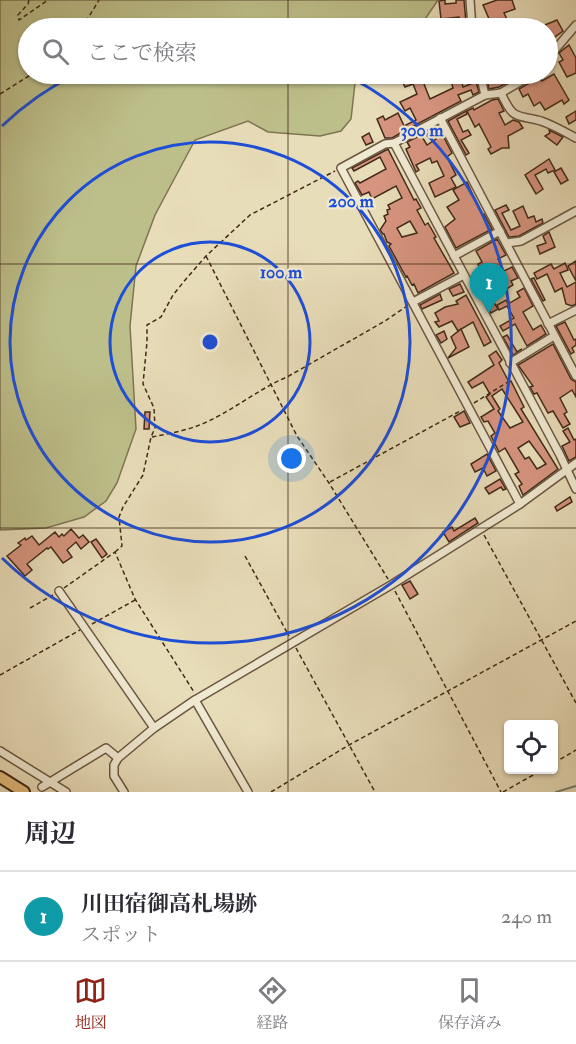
<!DOCTYPE html>
<html lang="ja">
<head>
<meta charset="utf-8">
<style>
	:root { --surface:#fff; --page:#f7f7f7; --text:#2b2b33; --muted:#7c7c81; --line:#e1e1e2; --accent:#8f2418 }
	body { margin:0; font-family:"IM FELL Double Pica","Noto Serif JP",serif; background:var(--page); color:var(--text) }
	.controls { position:absolute; right:18px; bottom:18px; display:grid; overflow:hidden; border-radius:6px; box-shadow:0 2px 4px #0004 }
	.controls button { width:54px; height:54px; display:grid; place-items:center; padding:0; border:0; border-bottom:2px solid var(--line); background:var(--surface); color:var(--text); font:30px sans-serif }
	.you { position:absolute; left:292px; top:459px; width:21px; height:21px; margin:-15px; border:4px solid #fff; border-radius:50%; background:#1a73e8; box-shadow:0 0 0 9px #1a73e833 }
	.badge { display:grid; place-items:center; width:39px; height:39px; border-radius:50%; background:var(--accent); color:#fff; font-size:20px; font-weight:700 }
	.pin { position:absolute; translate:-50% -50px; filter:drop-shadow(0 2px 3px #0008) }
	.pin::after { content:''; position:absolute; top:32px; width:21px; height:18px; background:inherit; clip-path:polygon(0 0,100% 0,50% 100%) }
	.list { margin:0; padding:0; list-style:none }
	h2 { display:flex; justify-content:space-between; align-items:center; height:78px; margin:0; padding:0 24px; font-size:26px }
	h2 small { font-size:20px; font-weight:400; color:var(--muted) }
	.list li { display:grid; grid-template-columns:39px 1fr auto; gap:18px; align-items:center; box-sizing:border-box; height:90px; padding:0 24px; border-top:2px solid var(--line) }
	.list b { display:block; font-size:22px; white-space:nowrap }
	.list p { margin:0; font-size:20px; white-space:nowrap; color:var(--muted) }
	.list em { font-size:20px; font-style:normal; color:var(--muted) }
	.icon { flex:none; width:33px; height:33px; fill:none; stroke:currentColor; stroke-width:2; stroke-linecap:round; stroke-linejoin:round }
	.map { position:relative; flex:none; width:576px; height:792px; overflow:hidden }
	.search { position:absolute; background:var(--surface); box-shadow:0 2px 4px #0004; left:18px; right:18px; top:18px; height:66px; display:flex; align-items:center; gap:15px; box-sizing:border-box; padding:0 21px; border-radius:33px; color:var(--muted); font-size:22px }
	.sheet { height:168px; background:var(--surface) }
	nav { display:flex; justify-content:space-around; align-items:center; box-sizing:border-box; height:84px; border-top:2px solid var(--line); background:var(--surface); font-size:16px; color:var(--muted) }
	nav a { display:grid; justify-items:center; gap:3px }
	nav .on { color:var(--accent) }
	.map>svg:first-child { display:block }
</style>
</head>
<body>
<div class="map">
<svg width="576" height="792" viewBox="0 0 576 792">
	<rect width="100%" height="100%" fill="#e8ddb9"/>
	<filter id="stains"><feTurbulence type="fractalNoise" baseFrequency=".00333" numOctaves="4"/><feColorMatrix values="0 0 0 0 .2 0 0 0 0 .09 0 0 0 0 .02 0 0 0 .5 -.17"/></filter>
	<radialGradient id="worn" r=".72"><stop offset=".6" stop-color="#630" stop-opacity="0"/><stop offset="1" stop-color="#630" stop-opacity=".3"/></radialGradient>
	<path fill="#bdbf8a" stroke="#7f7452" stroke-width="1.5" d="M0 0H438L419 28H28V74H356L351 119 341 131 320 136 268 132 248 121 195 140 155 215 136 266 130 326 136 429 117 483 106 501 84 517 46 528 0 530Z"/>
	<g fill="none" stroke-linecap="round" stroke-linejoin="round">
		<path stroke="#758272" stroke-width="2" d="M556 792 576 786"/>
	</g>
	<g fill="#d7947f" stroke="#412a19" stroke-width="1.5" fill-rule="evenodd">
		<path d="M445 0V4L456 3V0H464L466 23 459 24V17L441 19 439 1Z"/>
		<path d="M497 0H512L515 9 504 13 511 28H479L498 21H490L483 5Z"/>
		<path d="M557 20 563 31 552 39 545 25Z"/>
		<path d="M569 45 576 58V73L567 77 559 62 563 60 559 53Z"/>
		<path d="M420 74 430 99 453 88 449 74H460L463 87 476 82 479 92 473 95 471 90 458 95 461 101 406 130 404 126 416 120 410 108 405 111 400 102 417 94 413 84 405 87 402 81Z"/>
		<path d="M492 74H523L499 87 489 89 486 75Z"/>
		<path d="M554 74 569 100 564 104 562 100 545 110 540 102 534 106 528 94 523 97 519 89 536 79 538 75 542 81Z"/>
		<path d="M498 99 504 111 499 113 505 125 513 120 519 122 523 128 508 136 509 148H502L491 154 488 149 491 147 479 124 475 127 467 111 473 108 474 110 492 100Z"/>
		<path d="M466 111 467 114 457 119 463 132 468 130 471 135 461 140 469 153 466 155 448 121Z"/>
		<path d="M576 111V120L569 124 566 117Z"/>
		<path d="M398 113 406 130 392 138H385L377 119 383 116 385 120Z"/>
		<path d="M438 126 452 153 447 157 456 175 451 178 456 187 435 197 429 183 444 176 437 161 432 163 430 158 416 165 419 170 416 172 406 149 410 147 407 142 421 135 427 145 436 139 431 130Z"/>
		<path d="M549 130 563 137 557 145 545 136 550 133Z"/>
		<path d="M369 133 373 142 366 145 362 137Z"/>
		<path d="M388 149 414 200 416 199 421 208 417 210 425 225 428 223 436 237 434 238 454 273 418 293 414 284 412 285 407 276 406 277 389 246 391 244 387 242 384 234H383L380 230 386 221 384 216 388 214 387 210 390 209 388 205 402 198 396 186 372 199 369 192 362 195 355 183 358 181 360 183 386 169 380 157 354 171 352 168ZM410 221 417 233 402 237 397 228Z"/>
		<path d="M549 159 555 170 548 173 546 169 535 175 543 189 536 194 525 175Z"/>
		<path d="M561 168 568 180 561 184 554 172Z"/>
		<path d="M467 182 482 215 484 214 492 229 456 248 445 227 455 219 447 207 459 200 453 190Z"/>
		<path d="M506 205 509 210 502 213 511 230 520 226 513 211 523 206 528 218 534 216 536 222 542 219 543 223 519 236 509 237 495 210Z"/>
		<path d="M549 232 555 247 540 254 537 246 546 243 543 236Z"/>
		<path d="M497 239 506 255 498 259 504 271 512 267 518 278 511 281 513 285 503 291 489 264 480 269 478 264 482 262 476 251Z"/>
		<path d="M576 261V281L568 266Z"/>
		<path d="M565 263 568 270 560 273 567 287 576 282V304L572 306 566 304 562 288 555 292 547 274 537 279 534 273 551 264 554 269Z"/>
		<path d="M479 278 498 309 491 313 474 281Z"/>
		<path d="M534 278 545 300 543 301 531 279Z"/>
		<path d="M460 284 464 292 453 296 449 289Z"/>
		<path d="M524 288 533 306 523 312 533 330 541 325 546 334 527 346 515 324 503 331 500 326 514 318 507 306 499 310 497 305 506 300 508 304 520 297 517 292Z"/>
		<path d="M440 294 442 300 422 309 420 305Z"/>
		<path d="M466 295 491 342 484 346 473 322 458 331 452 321 439 327 435 322 439 321 435 313 445 307 458 304 456 301Z"/>
		<path d="M565 322 574 340 576 339V345L572 348 574 352 571 354 556 326Z"/>
		<path d="M461 329 469 347 448 358 456 348 451 337Z"/>
		<path d="M444 331 447 339 441 343 436 335Z"/>
		<path d="M507 335 517 352 522 349 513 355 503 337Z"/>
		<path d="M553 344 571 379 576 382V397L572 390 560 398 567 412 564 414 570 424 563 428 553 411 548 413 537 393 534 394 530 387 533 386 518 365Z"/>
		<path d="M496 351 502 360 499 363 509 382 511 381 524 407 521 409 558 469 523 495 519 486 522 484 515 474 519 472 505 448 499 452 491 436 495 433 488 421 484 422 481 417 494 409 486 397 490 394 483 382 472 388 468 382 494 365 489 356ZM502 389 523 422 510 428 498 411 500 409 492 396ZM529 441 546 464 537 469 529 457 525 459 518 448Z"/>
		<path d="M464 411 470 423 460 427 454 417Z"/>
		<path d="M145 412H150L149 429H144Z"/>
		<path d="M568 428 574 440 576 439V457L569 461 562 446 570 442 563 431Z"/>
		<path d="M487 454 496 471 487 476 483 468 475 472 471 464Z"/>
		<path d="M500 479 506 489 503 490 501 487 489 494 485 488Z"/>
		<path d="M570 497 572 502 557 511 555 507Z"/>
		<path d="M475 518 478 523 449 542 443 532 452 527 454 531Z"/>
		<path d="M71 529 79 538 83 535 89 542 81 549 76 542 67 550 72 557 63 563 51 547 48 549 47 548 27 564 32 570 25 576 7 556 21 545 18 543 25 538 26 540 32 536 39 545 55 532 59 537 62 534 64 536Z"/>
		<path d="M96 539 107 554 102 558 91 542Z"/>
		<path d="M410 581 418 594 410 599 402 585Z"/>
	</g>
	<g fill="none" stroke-linecap="round" stroke-linejoin="round">
		<g stroke="#6b5741" stroke-width="10">
			<g id="minor">
				<path d="M470 0 472 28"/>
				<path d="M548 58 576 25"/>
				<path d="M480 74 485 95"/>
				<path d="M501 93C514 121 515 114 541 121 553 125 565 132 576 138"/>
				<path d="M440 118 576 376"/>
				<path d="M394 143 560 455 576 489"/>
				<path d="M507 243 521 241 576 211"/>
				<path d="M454 256 500 231"/>
				<path d="M413 302 464 275"/>
				<path d="M548 324 576 310"/>
				<path d="M510 363 554 336"/>
				<path d="M520 504 341 168 385 144 394 143 485 95 501 93 533 74"/>
				<path d="M59 591 154 728"/>
				<path d="M195 700 248 792"/>
				<path d="M0 751 66 792"/>
				<path d="M42 787 106 748 118 758"/>
				<path d="M124 792 114 776V765L118 758 154 728 195 700 391 585 520 504 576 463"/>
			</g>
		</g>
		<g stroke="#412a19" stroke-width="14">
			<path id="highway" d="M0 777 24 792"/>
		</g>
		<g stroke="#412a19" stroke-width="1.5" stroke-dasharray="4.5 3" stroke-linecap="butt">
			<path d="M29 0 28 4 18 15 19 20 48 0"/>
			<path d="M82 28 99 0"/>
			<path d="M0 94 32 74"/>
			<path d="M206 256 297 436 329 483 388 579"/>
			<path d="M474 403 511 380"/>
			<path d="M152 437C167 434 183 431 197 426 229 414 256 390 287 377L385 321 407 306"/>
			<path d="M330 482 462 410"/>
			<path d="M484 535 576 703"/>
			<path d="M115 552 122 546 119 517 123 507 143 475 151 437 155 428 154 408 143 384 147 342V325L161 317 173 295 186 279 206 256 250 215 335 171"/>
			<path d="M245 556 289 636"/>
			<path d="M64 588 115 552 135 599 194 692"/>
			<path d="M395 591 501 792"/>
			<path d="M30 608 53 595"/>
			<path d="M92 624 135 600"/>
			<path d="M296 648 375 792"/>
			<path d="M0 675 80 630"/>
			<path d="M554 763 576 750"/>
			<path d="M271 792 349 745 576 621"/>
			<path d="M503 792 542 770"/>
		</g>
		<use href="#minor" stroke="#f0e9d2" stroke-width="7"/>
		<use href="#highway" stroke="#e4be7c" stroke-width="10"/>
	</g>
	<path fill="none" stroke="#412a19" stroke-width="1.5" stroke-opacity="0.55" d="M288 0V28M288 74V792M0 264H576M0 528H576"/>
	<g fill="none" stroke="#1d4ed8" stroke-width="3">
		<circle cx="210" cy="342" r="100"/>
		<circle cx="210" cy="342" r="200"/>
		<path d="M2 126A300 300 0 0 1 76 74M344 74A300 300 0 1 1 2 558"/>
	</g>
	<circle cx="210" cy="342" r="9" fill="#1d4ed8" stroke="#f0e9d2" stroke-width="3"/>
	<g font-size="18" text-anchor="middle" font-weight="bold" fill="#1d4ed8" stroke="#f0e9d2" stroke-width="4.5" stroke-linejoin="round" paint-order="stroke">
		<text x="422" y="136">300 m</text>
		<text x="351" y="207">200 m</text>
		<text x="281" y="278">100 m</text>
	</g>
	<rect width="100%" height="100%" filter="url(#stains)"/>
	<rect width="100%" height="100%" fill="url(#worn)"/>
</svg>
<div class="controls">
<button><svg class="icon" aria-label="locate" viewBox="0 0 24 24"><circle cx="12" cy="12" r="6"/><path d="M12 2v4M12 18v4M2 12h4M18 12h4"/></svg></button>
</div>
<div class="you"></div>
<div class="pin badge" style="left:489px;top:313px;background:#0f9aa8">1</div>
<div class="search"><svg class="icon" aria-label="search" viewBox="0 0 24 24"><circle cx="10" cy="10" r="6"/><path d="M15 15l6 6"/></svg>ここで検索</div>
</div>
<section class="sheet">
<h2>周辺<small></small></h2>
<ul class="list">
<li><span class="badge" style="background:#0f9aa8">1</span><div><b>川田宿御高札場跡</b><p>スポット</p></div><em>240 m</em></li>
</ul>
</section>
<nav>
<a class="on"><svg class="icon" aria-label="map" viewBox="0 0 24 24"><path d="M3 6l6-2 6 2 6-2v14l-6 2-6-2-6 2zM9 4v14M15 6v14"/></svg>地図</a>
<a><svg class="icon" aria-label="directions" viewBox="0 0 24 24"><path d="M12 3l9 9-9 9-9-9zM9 14v-3h6M13 9l2 2-2 2"/></svg>経路</a>
<a><svg class="icon" aria-label="saved" viewBox="0 0 24 24"><path d="M7 4h10v16l-5-4-5 4z"/></svg>保存済み</a>
</nav>
</body>
</html>
